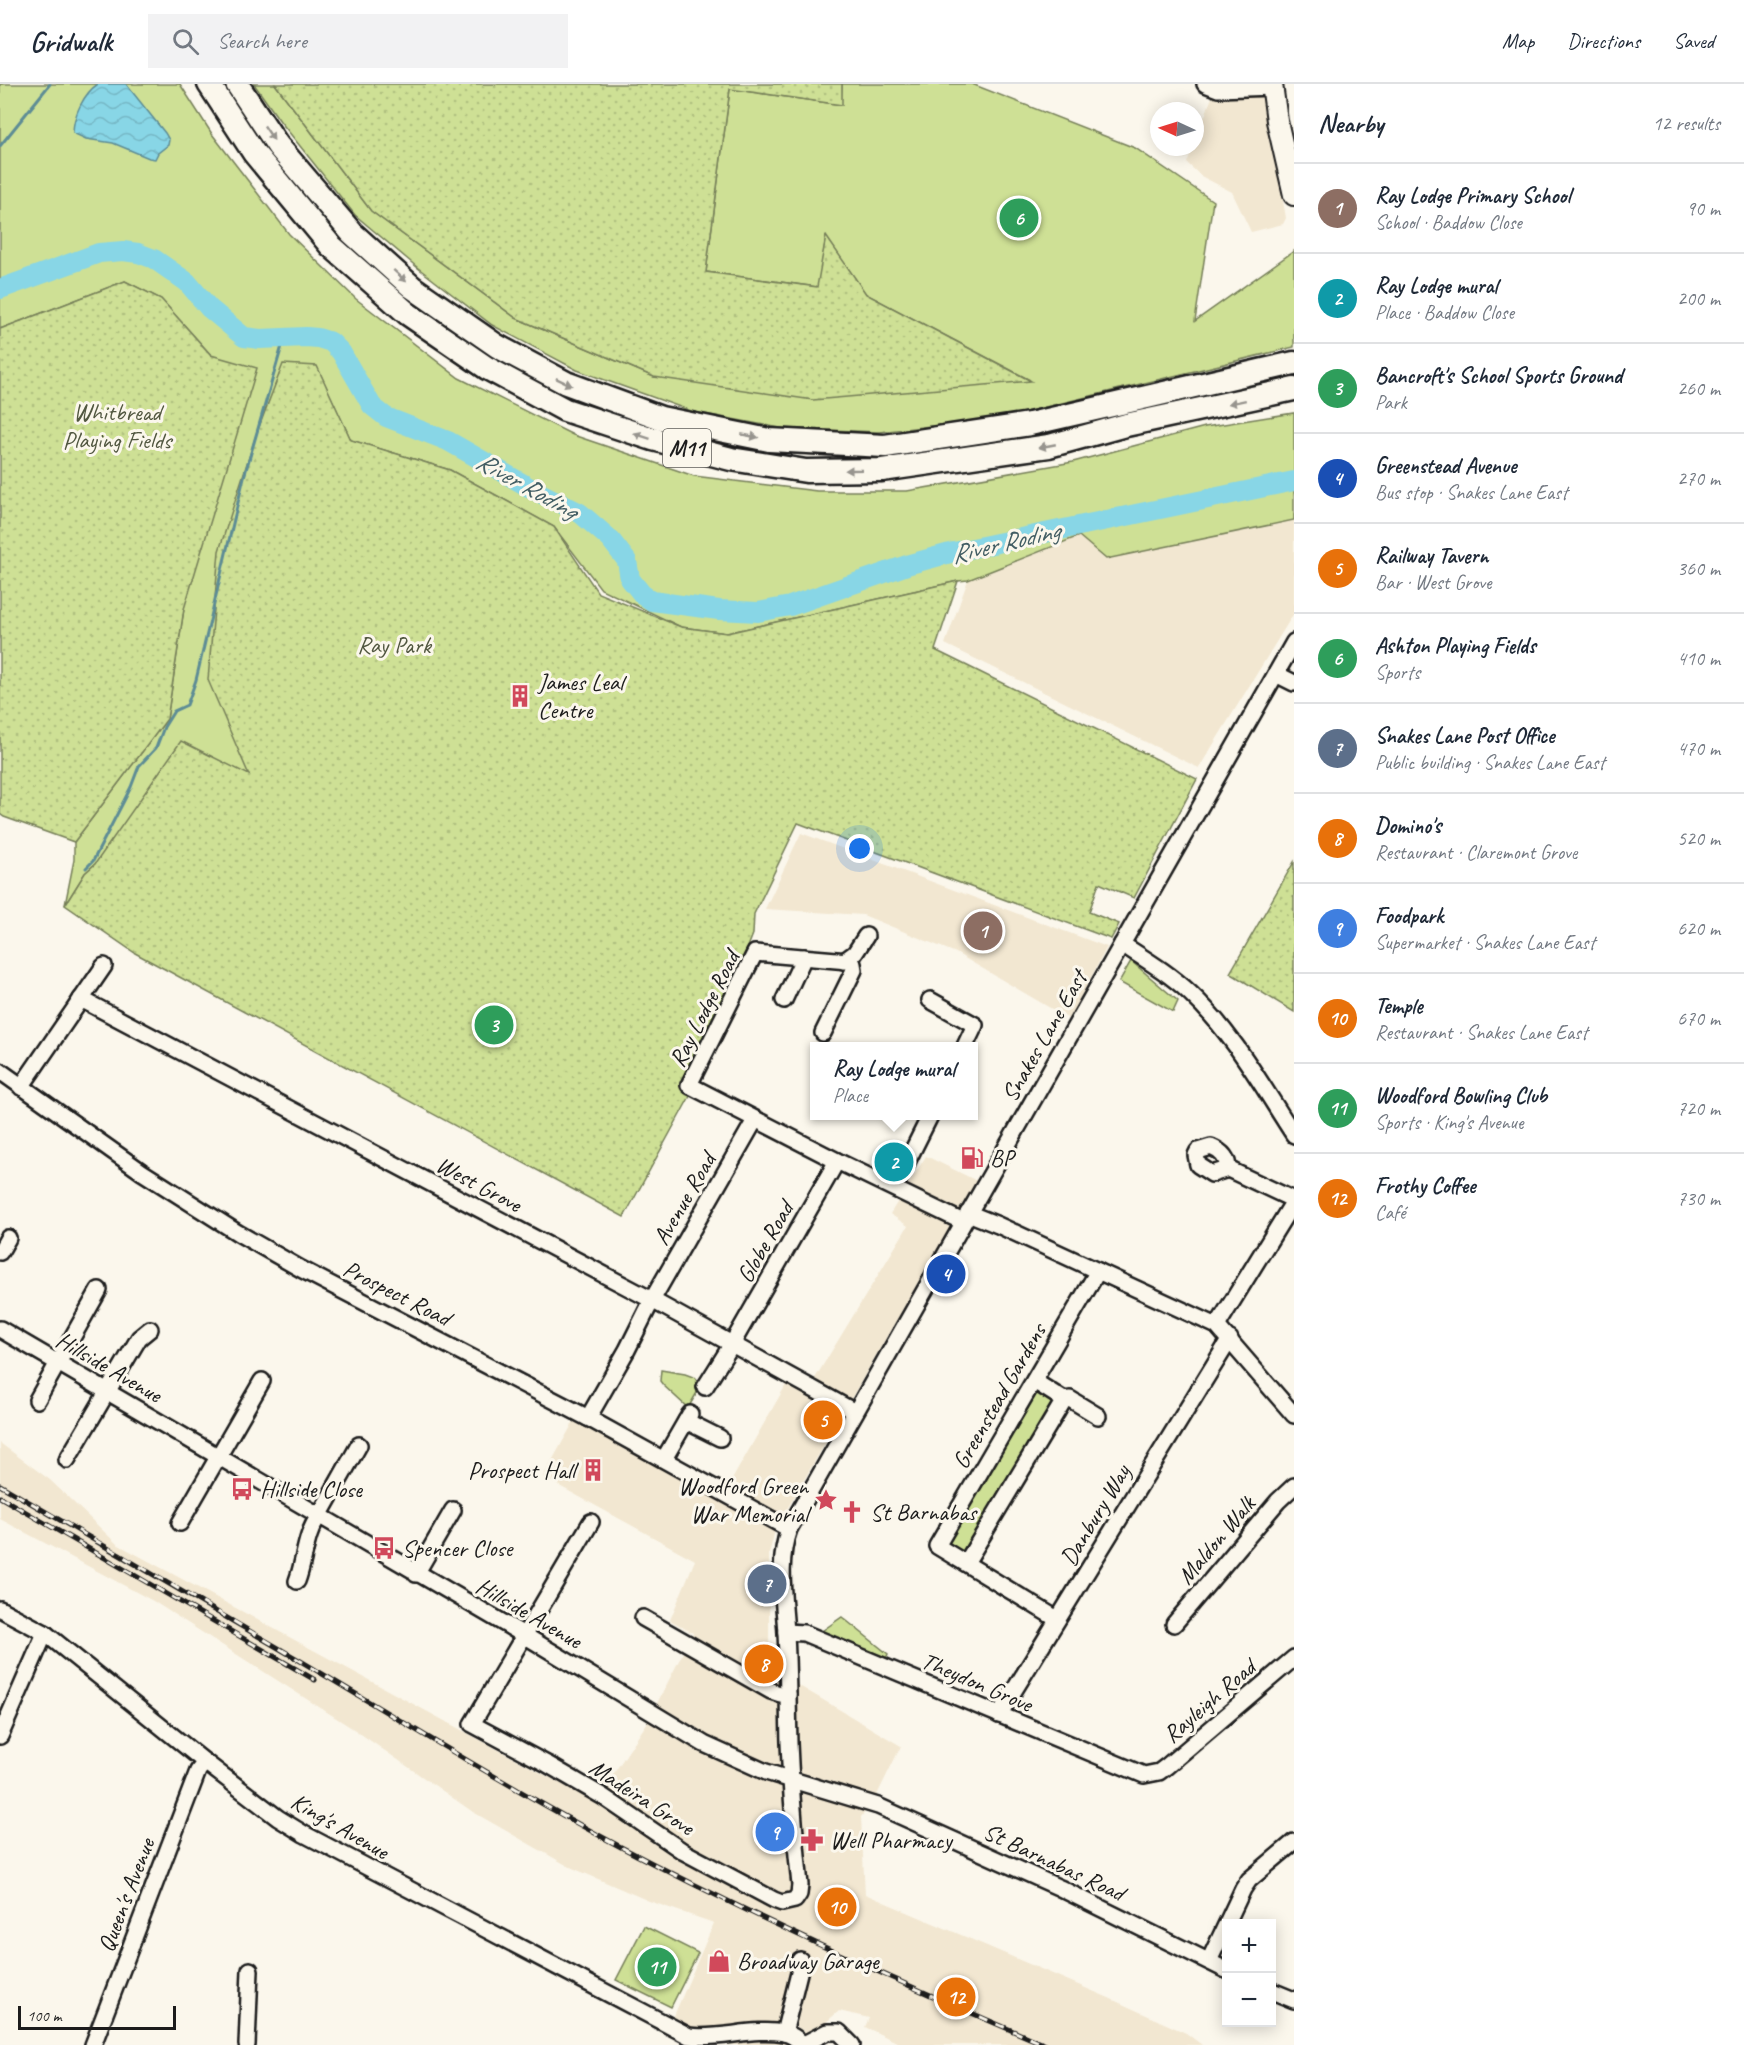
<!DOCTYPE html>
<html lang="en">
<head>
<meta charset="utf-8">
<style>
	:root { --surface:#fff; --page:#f2f2f3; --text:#1f2937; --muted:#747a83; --line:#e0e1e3; --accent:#2563eb }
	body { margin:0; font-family:Caveat,sans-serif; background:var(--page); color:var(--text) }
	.controls { position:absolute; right:18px; bottom:18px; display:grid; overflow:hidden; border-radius:0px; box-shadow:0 3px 15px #0003 }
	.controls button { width:54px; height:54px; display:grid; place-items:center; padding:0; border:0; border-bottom:2px solid var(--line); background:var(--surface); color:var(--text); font:30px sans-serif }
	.compass { position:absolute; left:1150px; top:18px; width:54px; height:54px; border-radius:50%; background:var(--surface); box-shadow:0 3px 15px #0003; rotate:274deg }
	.scale { position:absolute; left:18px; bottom:15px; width:158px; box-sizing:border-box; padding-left:6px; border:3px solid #1c1c1c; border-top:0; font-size:16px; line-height:21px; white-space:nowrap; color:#1c1c1c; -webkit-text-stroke:4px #fbf7ec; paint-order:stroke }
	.you { position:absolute; left:860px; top:765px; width:21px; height:21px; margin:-15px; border:4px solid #fff; border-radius:50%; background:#1a73e8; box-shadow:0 0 0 9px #1a73e833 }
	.badge { display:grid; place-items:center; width:39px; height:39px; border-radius:50%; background:var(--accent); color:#fff; font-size:20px; font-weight:700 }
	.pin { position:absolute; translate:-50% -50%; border:3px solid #fff; box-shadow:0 2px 6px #0006 }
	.popup { position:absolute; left:810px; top:958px; width:168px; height:78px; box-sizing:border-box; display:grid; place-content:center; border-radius:0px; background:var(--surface); filter:drop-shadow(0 2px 4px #0005); font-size:20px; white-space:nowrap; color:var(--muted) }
	.popup b { font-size:22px; color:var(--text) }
	.popup::after { content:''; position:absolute; left:50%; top:100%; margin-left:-12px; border:12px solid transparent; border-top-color:var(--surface) }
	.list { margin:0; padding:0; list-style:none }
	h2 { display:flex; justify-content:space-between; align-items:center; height:78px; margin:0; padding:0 24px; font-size:26px }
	h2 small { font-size:20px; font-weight:400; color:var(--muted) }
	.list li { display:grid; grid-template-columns:39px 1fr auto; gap:18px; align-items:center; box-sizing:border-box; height:90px; padding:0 24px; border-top:2px solid var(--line) }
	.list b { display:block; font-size:22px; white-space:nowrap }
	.list p { margin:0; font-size:20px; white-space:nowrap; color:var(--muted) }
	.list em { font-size:20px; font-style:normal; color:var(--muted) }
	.icon { flex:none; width:33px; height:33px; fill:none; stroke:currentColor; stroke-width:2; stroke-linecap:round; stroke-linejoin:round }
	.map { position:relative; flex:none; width:1294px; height:1961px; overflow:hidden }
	header { display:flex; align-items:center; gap:36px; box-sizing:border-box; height:84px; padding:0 30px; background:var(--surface); border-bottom:2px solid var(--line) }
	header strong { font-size:28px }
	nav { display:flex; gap:33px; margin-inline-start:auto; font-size:21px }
	.search { width:420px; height:54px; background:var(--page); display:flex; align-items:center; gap:15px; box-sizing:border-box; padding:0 21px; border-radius:0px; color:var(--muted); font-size:22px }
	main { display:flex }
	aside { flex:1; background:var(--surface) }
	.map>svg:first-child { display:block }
</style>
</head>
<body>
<header>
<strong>Gridwalk</strong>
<div class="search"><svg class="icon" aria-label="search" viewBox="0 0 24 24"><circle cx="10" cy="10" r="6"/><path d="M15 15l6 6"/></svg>Search here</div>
<nav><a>Map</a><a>Directions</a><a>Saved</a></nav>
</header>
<main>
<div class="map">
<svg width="1294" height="1961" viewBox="0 0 1294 1961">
	<defs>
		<pattern id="park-dots" width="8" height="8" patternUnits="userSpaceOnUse" patternTransform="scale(1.5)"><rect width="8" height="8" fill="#cee095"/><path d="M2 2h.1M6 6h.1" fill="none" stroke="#b0c080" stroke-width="1.8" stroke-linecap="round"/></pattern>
		<pattern id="water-waves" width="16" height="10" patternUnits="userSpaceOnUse" patternTransform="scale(1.5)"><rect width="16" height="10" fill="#88d6e6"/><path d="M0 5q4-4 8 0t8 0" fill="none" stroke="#75b7c5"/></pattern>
	</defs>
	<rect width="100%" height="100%" fill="#fbf7ec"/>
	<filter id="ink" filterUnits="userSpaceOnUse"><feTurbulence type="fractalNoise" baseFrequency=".0167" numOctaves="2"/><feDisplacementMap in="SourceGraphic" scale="12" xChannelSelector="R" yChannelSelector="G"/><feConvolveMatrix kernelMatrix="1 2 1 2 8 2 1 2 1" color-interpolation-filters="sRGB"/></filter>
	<g filter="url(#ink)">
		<g fill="#f2e7d1">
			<path d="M1217 0H1262L1286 134 1283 140 1251 148 1232 108 1201 92 1187 79 1193 63H1195V58Z"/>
			<path d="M1294 436V529L1199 684 945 560 968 496 1080 452 1106 475Z"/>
			<path d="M801 749 1107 863 1069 935 956 869 863 831 765 825Z"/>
			<path d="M926 1072 977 1097 775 1446 769 1470V1584L901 1662 876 1713 861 1733 865 1810 1109 1914 1186 1949 1202 1961H903L865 1943 869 1934 839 1927 810 1952 786 1935 793 1961H683L673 1934 714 1839 649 1817 568 1782 473 1728 355 1646 153 1517 0 1435V1359L50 1396 117 1460 595 1718 647 1639 693 1549 670 1536 695 1476 543 1393 574 1337 721 1415 787 1299 806 1309 908 1142 890 1130Z"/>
		</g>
		<g fill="#cee095" stroke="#757e58" stroke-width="1.5">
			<path d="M0 0H180L212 50 289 150 356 215 459 294 573 351 694 392 817 407H907L1073 378 1205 343 1294 329V436L1106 475 1079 452 968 496 958 497 727 549 681 543 601 505 554 443 450 386 351 356 317 283 249 691 95 780 85 789 65 821 74 776V758L167 635 184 525 211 271 161 215 125 197 0 245Z"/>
			<path d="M254 0H275L371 127 516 234 654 293 1030 296 866 210 826 153 818 203 706 188 730 5 841 21 842 0H972L1135 64 1213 117 1195 237 1294 167V263L1000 334 879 348 780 344 694 328 577 286 492 241 418 184 355 131 280 37Z"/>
			<path d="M1131 877 1178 917 1173 928 1119 898Z"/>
			<path d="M661 1286 685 1290 696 1294 698 1307 688 1324 663 1301 660 1297Z"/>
			<path d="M1033 1304 1057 1314 968 1467 962 1468 948 1461 947 1456Z"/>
			<path d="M842 1533 888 1570 885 1577 819 1549Z"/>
			<path d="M644 1842 698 1869 671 1923 616 1896Z"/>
		</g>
		<g fill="url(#park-dots)" stroke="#757e58" stroke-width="1.5">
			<path d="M275 0H842V21L730 5 706 188 817 203 826 152 866 210 1031 297 813 316 654 293 516 234 371 127Z"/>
			<path d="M125 197 161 215 211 271 257 284 184 525 167 635 74 758 4 733 0 730V245Z"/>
			<path d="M283 280 317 282 351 356 450 386 554 443 598 509 681 543 727 549 958 497 935 566 1197 695 1134 814 1099 799 1089 828 1119 840 1111 855 798 739 754 830 753 850 689 1014 624 1133 135 869 65 821 85 789 95 780 181 657 249 691 208 596 219 467 256 351Z"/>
			<path d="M1294 778V928L1230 889Z"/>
		</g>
		<path fill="url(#water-waves)" stroke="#5d8c95" stroke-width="1.5" d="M98 0H126L165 49 169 56 168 61 158 69 155 75 149 74 113 59 86 55 73 49C73 32 84 9 98 0Z"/>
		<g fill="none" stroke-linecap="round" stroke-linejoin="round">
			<g stroke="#5d8c95" stroke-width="3">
				<path d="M0 62 50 0"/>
				<path d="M86 784 93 777 131 703 139 682 156 664 164 643 174 627 187 621 196 596 244 393 284 255"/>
			</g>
			<path stroke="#88d6e6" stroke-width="20" d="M0 205 99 169 123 167 138 169 154 175 187 198 209 224 244 253 260 255 306 253 318 254 331 258 341 268 372 322 386 333 448 357 534 406 580 429 610 455 627 477 630 495 642 510 652 517 719 526 758 528 790 522 910 480 954 468 1294 397"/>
			<g stroke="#1c1c1c" stroke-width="20">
				<g id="minor">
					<path d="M1205 0 1218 5 1273 3"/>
					<path d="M1276 590 1294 599"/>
					<path d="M1122 860C1145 875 1170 890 1190 909 1233 949 1262 1002 1294 1051"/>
					<path d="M844 877 855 869 866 852"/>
					<path d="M81 915 652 1216 855 1328"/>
					<path d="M784 916 804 873"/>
					<path d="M930 916 975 941 965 962"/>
					<path d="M823 949 854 886 853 880 848 877 755 869 689 1001 837 1077 963 1138"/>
					<path d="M0 987 142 1088 238 1149 301 1185 588 1334 789 1445"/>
					<path d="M21 1003 104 882"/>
					<path d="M1211 1063C1221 1067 1228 1074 1228 1085L1212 1090 1198 1081 1196 1071 1198 1067Z"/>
					<path d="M1228 1085 1294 1116"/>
					<path d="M894 1104 930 1032"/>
					<path d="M968 1129 998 1141 1217 1242 1294 1331"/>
					<path d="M0 1168 8 1154"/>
					<path d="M1217 1242 1294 1117"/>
					<path d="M0 1245 524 1551 704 1660 766 1688 878 1722 1060 1804 1226 1886"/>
					<path d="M1034 1297 1064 1316 1070 1315 1098 1332"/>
					<path d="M705 1303 732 1260 837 1077"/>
					<path d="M37 1316 99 1206"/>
					<path d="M588 1334 627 1266 652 1216 755 1036"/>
					<path d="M686 1337 720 1354"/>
					<path d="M664 1375 690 1330"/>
					<path d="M67 1376 139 1254 150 1245"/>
					<path d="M591 1438 472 1640 547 1680 602 1712 684 1768 774 1816 782 1819 795 1816 799 1810 800 1801C795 1754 791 1706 789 1659 788 1623 788 1586 786 1549 784 1515 777 1478 789 1445L1294 558"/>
					<path d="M180 1439 262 1297"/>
					<path d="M966 1479 1064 1316"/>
					<path d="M416 1490 453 1426"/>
					<path d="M297 1497C305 1476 305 1450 319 1432L359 1361"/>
					<path d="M0 1525 45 1549 205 1678 278 1734 304 1750 689 1952C720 1956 753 1943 784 1949 792 1950 798 1956 804 1961"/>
					<path d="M643 1534 771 1607 780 1610H788"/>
					<path d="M1057 1535 937 1462 1098 1187"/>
					<path d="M1174 1540 1278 1417 1294 1402"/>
					<path d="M786 1548 804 1549 1144 1691 1159 1688 1167 1682 1294 1574"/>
					<path d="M999 1631 1230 1255"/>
					<path d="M0 1652 45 1549"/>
					<path d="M1209 1877 1243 1805 1249 1796 1294 1758"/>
					<path d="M1272 1907 1294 1916"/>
					<path d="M784 1949 799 1889 800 1876"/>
					<path d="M804 1960 827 1948H839L852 1961"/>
					<path d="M93 1961 198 1687 205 1678"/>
					<path d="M247 1961 250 1886"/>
				</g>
			</g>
			<g stroke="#1c1c1c" stroke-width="24">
				<path id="major" d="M1272 0 1277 37 1294 111"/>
			</g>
			<g stroke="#1c1c1c" stroke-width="27">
				<g id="highway">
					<path d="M209 0 254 69 330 161 408 230 487 284 565 326 653 355 731 375 806 387 882 386 1049 362 1126 341 1294 305"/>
					<path d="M237 0 278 62 352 149 412 203 497 262 566 299 661 334 769 356 885 362 1030 340 1294 279"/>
				</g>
			</g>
			<use href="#minor" stroke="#fbf7ec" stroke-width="15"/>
			<use href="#major" stroke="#fbf7ec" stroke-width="20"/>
			<use href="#highway" stroke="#fbf7ec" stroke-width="22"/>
			<g stroke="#1c1c1c" stroke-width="5">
				<g id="rail">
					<path d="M0 1401C100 1459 200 1517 299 1576 405 1639 510 1704 619 1762 758 1835 902 1900 1046 1961"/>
					<path d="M0 1413 315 1596"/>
				</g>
			</g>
			<use href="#rail" stroke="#fbf7ec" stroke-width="3" stroke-dasharray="9" stroke-linecap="butt"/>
		</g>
		<defs><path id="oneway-solid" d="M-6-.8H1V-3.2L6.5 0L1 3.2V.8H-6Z" transform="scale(1.5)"/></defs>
		<g fill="#97948e">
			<use href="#oneway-solid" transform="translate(269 49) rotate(56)"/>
			<use href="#oneway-solid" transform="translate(400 192) rotate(42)"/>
			<use href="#oneway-solid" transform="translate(564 298) rotate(25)"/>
			<use href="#oneway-solid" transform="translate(1237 318) rotate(168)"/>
			<use href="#oneway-solid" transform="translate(642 352) rotate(-161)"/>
			<use href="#oneway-solid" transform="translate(750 352) rotate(11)"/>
			<use href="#oneway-solid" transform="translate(1047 362) rotate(169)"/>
			<use href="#oneway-solid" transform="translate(854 386) rotate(179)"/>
		</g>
	</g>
	<defs>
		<g id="building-bare" transform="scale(1.8)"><path d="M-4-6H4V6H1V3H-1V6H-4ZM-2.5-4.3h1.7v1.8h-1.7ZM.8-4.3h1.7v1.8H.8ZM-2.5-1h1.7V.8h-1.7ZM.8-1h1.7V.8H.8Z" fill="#d1495b" stroke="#fbf7ec" stroke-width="2.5" paint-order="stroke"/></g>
		<g id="fuel-bare" transform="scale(1.8)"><path d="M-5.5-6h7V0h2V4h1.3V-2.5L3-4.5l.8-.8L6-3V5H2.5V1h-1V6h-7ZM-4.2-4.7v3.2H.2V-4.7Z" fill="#d1495b" stroke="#fbf7ec" stroke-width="2.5" paint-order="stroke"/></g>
		<g id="bus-bare" transform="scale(1.8)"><path d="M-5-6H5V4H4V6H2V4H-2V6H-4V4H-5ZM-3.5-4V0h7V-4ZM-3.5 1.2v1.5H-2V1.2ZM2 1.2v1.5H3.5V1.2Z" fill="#d1495b" stroke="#fbf7ec" stroke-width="2.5" paint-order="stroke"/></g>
		<g id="sight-bare" transform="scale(1.8)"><path d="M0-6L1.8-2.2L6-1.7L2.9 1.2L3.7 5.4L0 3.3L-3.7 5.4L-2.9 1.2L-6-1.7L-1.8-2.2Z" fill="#d1495b" stroke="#fbf7ec" stroke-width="2.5" paint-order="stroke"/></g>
		<g id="church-bare" transform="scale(1.8)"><path d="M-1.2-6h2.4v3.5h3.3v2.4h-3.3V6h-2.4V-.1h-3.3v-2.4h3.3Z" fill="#d1495b" stroke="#fbf7ec" stroke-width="2.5" paint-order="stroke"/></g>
		<g id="pharmacy-bare" transform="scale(1.8)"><path d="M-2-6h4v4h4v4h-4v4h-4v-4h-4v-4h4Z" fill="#d1495b" stroke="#fbf7ec" stroke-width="2.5" paint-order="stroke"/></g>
		<g id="shop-bare" transform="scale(1.8)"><path d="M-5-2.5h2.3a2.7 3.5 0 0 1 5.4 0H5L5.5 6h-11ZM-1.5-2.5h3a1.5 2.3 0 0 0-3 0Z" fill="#d1495b" stroke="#fbf7ec" stroke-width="2.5" paint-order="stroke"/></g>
	</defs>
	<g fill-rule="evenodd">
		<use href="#building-bare" x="520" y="612"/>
		<use href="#fuel-bare" x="972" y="1074"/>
		<use href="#building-bare" x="593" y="1386"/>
		<use href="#bus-bare" x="242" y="1405"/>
		<use href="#sight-bare" x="826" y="1416"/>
		<use href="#church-bare" x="852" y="1428"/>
		<use href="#bus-bare" x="384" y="1464"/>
		<use href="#pharmacy-bare" x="812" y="1756"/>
		<use href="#shop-bare" x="719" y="1877"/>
	</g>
	<g text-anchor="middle" stroke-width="6" stroke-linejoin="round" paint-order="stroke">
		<rect fill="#fbf7ec" stroke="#5f5e5a" stroke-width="1.5" x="663" y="345" width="48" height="38" rx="4.5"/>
		<g font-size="22" font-weight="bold" fill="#1c1c1c">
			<text x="687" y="372">M11</text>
		</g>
		<g font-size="24" fill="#515740" stroke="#fbf7ec">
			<text x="117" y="336">Whitbread<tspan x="117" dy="28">Playing Fields</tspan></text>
			<text x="394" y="569">Ray Park</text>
		</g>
		<g font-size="24" fill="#1c1c1c" stroke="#fbf7ec" text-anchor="start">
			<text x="538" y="606">James Leal<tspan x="538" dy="28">Centre</tspan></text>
			<text x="990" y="1082">BP</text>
			<text x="575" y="1394" text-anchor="end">Prospect Hall</text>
			<text x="808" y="1410" text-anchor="end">Woodford Green<tspan x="808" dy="28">War Memorial</tspan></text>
			<text x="260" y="1413">Hillside Close</text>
			<text x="870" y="1436">St Barnabas</text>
			<text x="402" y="1472">Spencer Close</text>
			<text x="830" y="1764">Well Pharmacy</text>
			<text x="737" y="1885">Broadway Garage</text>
		</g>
		<g font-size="24" fill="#1c1c1c" stroke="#fbf7ec">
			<text transform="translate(704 925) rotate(-63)" y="8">Ray Lodge Road</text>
			<text transform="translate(1044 952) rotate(-60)" y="8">Snakes Lane East</text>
			<text transform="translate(479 1100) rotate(28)" y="8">West Grove</text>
			<text transform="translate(684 1115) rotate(-60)" y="8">Avenue Road</text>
			<text transform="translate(765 1158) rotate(-60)" y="8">Globe Road</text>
			<text transform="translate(397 1209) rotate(27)" y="8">Prospect Road</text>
			<text transform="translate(109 1283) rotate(30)" y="8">Hillside Avenue</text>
			<text transform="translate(999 1312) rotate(-60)" y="8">Greenstead Gardens</text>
			<text transform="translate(1095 1431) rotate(-59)" y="8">Danbury Way</text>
			<text transform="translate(1216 1456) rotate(-50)" y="8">Maldon Walk</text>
			<text transform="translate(529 1529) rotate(30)" y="8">Hillside Avenue</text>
			<text transform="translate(977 1598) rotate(23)" y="8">Theydon Grove</text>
			<text transform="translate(1209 1617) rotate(-41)" y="8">Rayleigh Road</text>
			<text transform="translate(642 1713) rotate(33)" y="8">Madeira Grove</text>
			<text transform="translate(340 1742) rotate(30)" y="8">King's Avenue</text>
			<text transform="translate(1054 1778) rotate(25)" y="8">St Barnabas Road</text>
			<text transform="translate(126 1811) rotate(-69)" y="8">Queen's Avenue</text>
		</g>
		<g font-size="26" font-style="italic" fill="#425d63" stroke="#fbf7ec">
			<text transform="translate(527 401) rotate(29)" y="9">River Roding</text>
			<text transform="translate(1005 458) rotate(-13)" y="9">River Roding</text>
		</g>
	</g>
</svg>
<div class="controls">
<button>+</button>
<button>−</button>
</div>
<svg class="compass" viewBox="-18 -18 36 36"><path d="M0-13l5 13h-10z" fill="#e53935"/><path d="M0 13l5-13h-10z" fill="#747a83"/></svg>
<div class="scale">100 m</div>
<div class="you"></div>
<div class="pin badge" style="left:983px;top:847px;background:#8d6e63">1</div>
<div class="pin badge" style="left:894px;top:1078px;background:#0f9aa8">2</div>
<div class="popup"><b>Ray Lodge mural</b>Place</div>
<div class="pin badge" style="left:494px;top:941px;background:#2e9e5b">3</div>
<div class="pin badge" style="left:946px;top:1190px;background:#1a4fb4">4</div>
<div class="pin badge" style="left:823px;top:1336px;background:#e8710a">5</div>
<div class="pin badge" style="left:1019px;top:134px;background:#2e9e5b">6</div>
<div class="pin badge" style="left:767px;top:1500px;background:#5c6f8a">7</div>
<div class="pin badge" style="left:764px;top:1580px;background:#e8710a">8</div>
<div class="pin badge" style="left:775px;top:1748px;background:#3f7fe0">9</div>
<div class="pin badge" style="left:837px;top:1823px;background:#e8710a">10</div>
<div class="pin badge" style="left:657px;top:1883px;background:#2e9e5b">11</div>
<div class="pin badge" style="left:956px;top:1913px;background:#e8710a">12</div>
</div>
<aside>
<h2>Nearby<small>12 results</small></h2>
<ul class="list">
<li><span class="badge" style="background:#8d6e63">1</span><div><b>Ray Lodge Primary School</b><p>School · Baddow Close</p></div><em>90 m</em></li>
<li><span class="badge" style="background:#0f9aa8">2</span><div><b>Ray Lodge mural</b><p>Place · Baddow Close</p></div><em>200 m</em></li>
<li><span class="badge" style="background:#2e9e5b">3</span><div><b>Bancroft's School Sports Ground</b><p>Park</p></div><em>260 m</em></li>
<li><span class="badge" style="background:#1a4fb4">4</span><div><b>Greenstead Avenue</b><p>Bus stop · Snakes Lane East</p></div><em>270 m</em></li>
<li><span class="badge" style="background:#e8710a">5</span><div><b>Railway Tavern</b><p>Bar · West Grove</p></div><em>360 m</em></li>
<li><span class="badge" style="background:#2e9e5b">6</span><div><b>Ashton Playing Fields</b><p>Sports</p></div><em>410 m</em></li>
<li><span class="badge" style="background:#5c6f8a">7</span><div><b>Snakes Lane Post Office</b><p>Public building · Snakes Lane East</p></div><em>470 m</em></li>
<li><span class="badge" style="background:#e8710a">8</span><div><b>Domino's</b><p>Restaurant · Claremont Grove</p></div><em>520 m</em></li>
<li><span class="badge" style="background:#3f7fe0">9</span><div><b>Foodpark</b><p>Supermarket · Snakes Lane East</p></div><em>620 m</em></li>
<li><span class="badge" style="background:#e8710a">10</span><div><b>Temple</b><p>Restaurant · Snakes Lane East</p></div><em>670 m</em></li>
<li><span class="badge" style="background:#2e9e5b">11</span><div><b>Woodford Bowling Club</b><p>Sports · King's Avenue</p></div><em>720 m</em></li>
<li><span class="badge" style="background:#e8710a">12</span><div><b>Frothy Coffee</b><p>Café</p></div><em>730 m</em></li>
</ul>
</aside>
</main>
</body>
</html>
